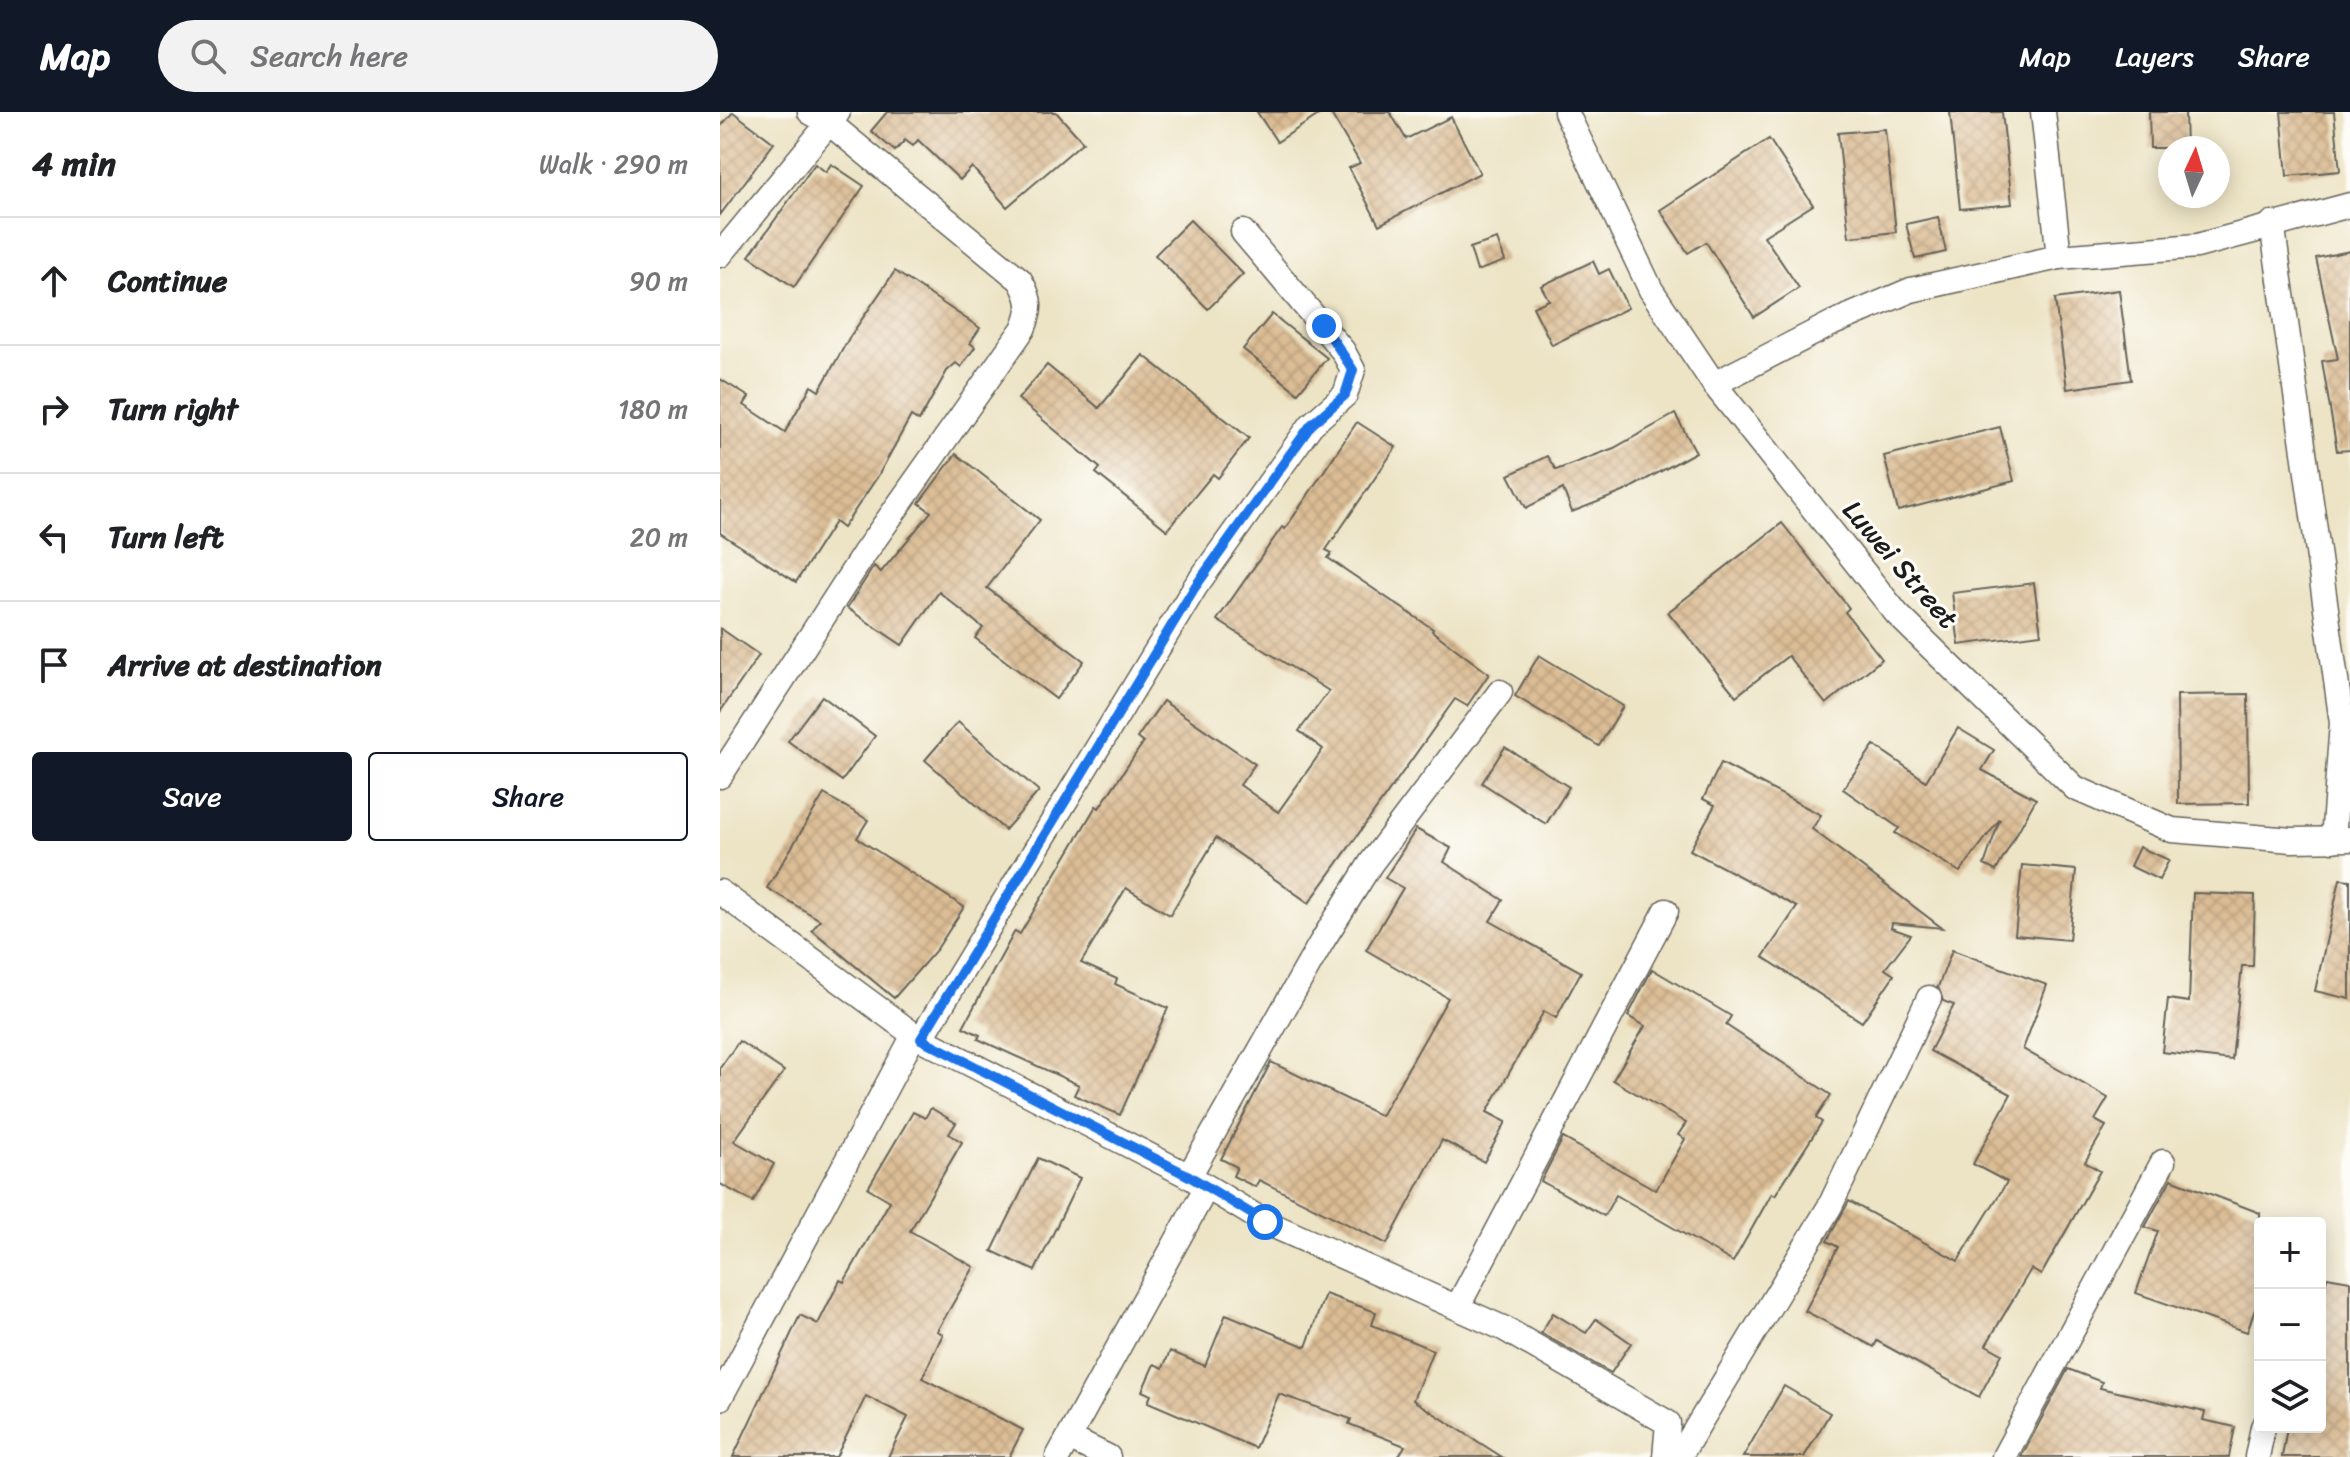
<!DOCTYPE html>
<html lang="en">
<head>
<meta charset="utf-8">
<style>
	:root { --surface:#fff; --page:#f2f2f2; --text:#202124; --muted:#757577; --line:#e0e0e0; --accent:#111827 }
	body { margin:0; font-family:Sriracha,sans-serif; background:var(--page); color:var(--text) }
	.controls { position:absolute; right:24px; bottom:24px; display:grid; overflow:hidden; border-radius:8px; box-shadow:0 4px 20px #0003 }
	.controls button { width:72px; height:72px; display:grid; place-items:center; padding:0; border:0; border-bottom:2px solid var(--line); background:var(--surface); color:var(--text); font:40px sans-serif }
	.compass { position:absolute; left:1438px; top:24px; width:72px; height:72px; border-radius:50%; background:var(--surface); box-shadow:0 4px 20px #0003; rotate:4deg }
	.stop { position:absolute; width:24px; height:24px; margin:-18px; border:6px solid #1a73e8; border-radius:50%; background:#fff }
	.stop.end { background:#1a73e8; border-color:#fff; box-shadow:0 2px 8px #0008 }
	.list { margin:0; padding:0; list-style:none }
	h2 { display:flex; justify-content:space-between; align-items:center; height:104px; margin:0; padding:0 32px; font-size:34px }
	h2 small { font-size:26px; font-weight:400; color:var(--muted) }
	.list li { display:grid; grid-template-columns:52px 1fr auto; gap:24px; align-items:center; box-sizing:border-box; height:128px; padding:0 32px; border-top:2px solid var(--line) }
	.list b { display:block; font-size:30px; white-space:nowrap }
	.list em { font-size:26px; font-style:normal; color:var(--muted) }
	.actions { display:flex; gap:16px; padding:24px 32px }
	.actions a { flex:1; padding:18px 0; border:2px solid var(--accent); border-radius:8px; text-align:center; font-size:28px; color:var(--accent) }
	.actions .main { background:var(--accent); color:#fff }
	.icon { flex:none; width:44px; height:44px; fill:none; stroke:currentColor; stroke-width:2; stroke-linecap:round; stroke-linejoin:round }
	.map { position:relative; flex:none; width:1630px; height:1345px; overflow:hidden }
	header { display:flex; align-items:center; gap:48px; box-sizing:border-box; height:112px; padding:0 40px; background:var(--accent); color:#fff }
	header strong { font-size:38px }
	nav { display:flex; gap:44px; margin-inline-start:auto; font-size:28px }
	.search { width:560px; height:72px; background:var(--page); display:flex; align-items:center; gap:20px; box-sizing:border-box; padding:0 28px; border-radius:44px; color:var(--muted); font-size:30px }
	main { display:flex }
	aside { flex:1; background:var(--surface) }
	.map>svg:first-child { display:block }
</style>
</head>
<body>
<header>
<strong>Map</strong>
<div class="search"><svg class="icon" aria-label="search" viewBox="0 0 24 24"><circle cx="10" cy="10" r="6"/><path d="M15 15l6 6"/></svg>Search here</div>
<nav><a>Map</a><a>Layers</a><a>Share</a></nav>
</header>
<main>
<aside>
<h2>4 min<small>Walk · 290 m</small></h2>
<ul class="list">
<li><svg class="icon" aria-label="ahead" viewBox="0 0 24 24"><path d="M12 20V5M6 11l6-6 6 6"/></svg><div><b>Continue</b></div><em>90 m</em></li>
<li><svg class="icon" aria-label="right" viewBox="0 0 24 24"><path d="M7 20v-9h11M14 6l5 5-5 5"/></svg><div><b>Turn right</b></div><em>180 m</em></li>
<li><svg class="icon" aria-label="left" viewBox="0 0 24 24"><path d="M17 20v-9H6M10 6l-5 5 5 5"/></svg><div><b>Turn left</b></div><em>20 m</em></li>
<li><svg class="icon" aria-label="arrive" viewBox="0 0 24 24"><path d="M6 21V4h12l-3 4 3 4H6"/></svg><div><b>Arrive at destination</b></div></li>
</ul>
<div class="actions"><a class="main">Save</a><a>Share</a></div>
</aside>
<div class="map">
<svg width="1630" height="1345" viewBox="0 0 1630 1345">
	<defs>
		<pattern id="building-cross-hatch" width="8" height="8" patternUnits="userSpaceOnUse" patternTransform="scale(2)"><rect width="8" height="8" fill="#dcbd95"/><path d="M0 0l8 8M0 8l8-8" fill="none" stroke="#bca280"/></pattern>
	</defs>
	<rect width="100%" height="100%" fill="#fdfcf7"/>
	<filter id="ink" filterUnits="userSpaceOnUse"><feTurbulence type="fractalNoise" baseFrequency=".0125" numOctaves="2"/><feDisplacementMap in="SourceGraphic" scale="16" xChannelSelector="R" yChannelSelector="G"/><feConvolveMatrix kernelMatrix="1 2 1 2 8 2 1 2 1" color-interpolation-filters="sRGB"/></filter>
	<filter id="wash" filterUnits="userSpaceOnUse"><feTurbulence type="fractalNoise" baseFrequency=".006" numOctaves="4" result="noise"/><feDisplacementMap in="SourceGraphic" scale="32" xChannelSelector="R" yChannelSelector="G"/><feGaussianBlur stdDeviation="1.8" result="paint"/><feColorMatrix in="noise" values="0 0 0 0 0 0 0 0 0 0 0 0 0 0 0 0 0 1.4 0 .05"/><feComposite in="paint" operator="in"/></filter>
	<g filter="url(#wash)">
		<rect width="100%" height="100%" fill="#ede4c6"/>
		<g id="blocks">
			<g fill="url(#building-cross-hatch)">
				<path d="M13 0 54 31 0 103V15Z"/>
				<path d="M167 0H336L363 30 287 95 252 55 240 68 198 28 193 34 185 28 175 39 151 19Z"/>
				<path d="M537 0H603L557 30Z"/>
				<path d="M610 0H670L686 27 731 5 760 61 659 113 629 56 640 51Z"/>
				<path d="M1230 0H1282L1292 92 1240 97Z"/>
				<path d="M1429 0H1465L1466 36H1430Z"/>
				<path d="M1561 0H1614L1620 59 1567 64Z"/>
				<path d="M1165 17 1176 120 1129 125 1118 21Z"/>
				<path d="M1049 27 1093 93 1044 124 1079 176 1034 205 986 130 968 141 940 98Z"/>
				<path d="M95 52 106 60 111 52 144 74 74 175 29 144Z"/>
				<path d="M1218 105 1226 140 1195 147 1186 112Z"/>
				<path d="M470 108 523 162 488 197 435 143Z"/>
				<path d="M777 127 785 149 757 159 750 136Z"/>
				<path d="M1630 139V338L1617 339 1602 249 1618 247 1596 146Z"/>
				<path d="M873 149 879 162 889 157 908 196 832 233 813 195 829 188 821 174Z"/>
				<path d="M175 159 260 216 250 231 255 235 241 255 236 251 227 259 199 309 191 304 158 364 123 416 115 410 76 470 0 421V267L29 285 24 293 65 320 91 274 99 279 129 226Z"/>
				<path d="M1399 178 1411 268 1347 277 1335 187Z"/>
				<path d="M552 202 607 246 578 281 523 237Z"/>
				<path d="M423 243 529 326 498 366 493 362 447 418 376 361 380 356 298 287 327 253 379 296Z"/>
				<path d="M955 302 976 340 903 380 852 400 843 377 806 396 789 363 827 344 836 358 894 336Z"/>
				<path d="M637 310 676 335 606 438 612 441 608 446 713 517 712 519 769 562 747 594 735 587 589 791 496 726 450 803 406 776 361 851 397 867 395 872 448 896 400 1003 354 983 359 973 258 927 260 923 243 915 295 819 300 822 376 694 379 696 423 631 417 626 443 589 535 652 520 673 558 700 603 637 579 619 609 579 497 508 562 415 565 417Z"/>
				<path d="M1280 315 1294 369 1178 399 1164 344Z"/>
				<path d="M236 342 320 408 267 476 364 549 336 587 255 526 263 516 219 480 182 533 127 496 154 454 161 460 211 400 199 391Z"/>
				<path d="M1062 411 1129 496 1125 500 1162 547 1106 592 1068 544 1016 584 948 500Z"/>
				<path d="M1314 471 1321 522 1239 533 1232 481Z"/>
				<path d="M0 516 39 543 0 600Z"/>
				<path d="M819 543 903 594 879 634 795 584Z"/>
				<path d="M1528 582 1529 691 1458 692 1457 583Z"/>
				<path d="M102 584 155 624 122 669 68 629Z"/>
				<path d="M238 610 319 679 285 718 205 648Z"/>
				<path d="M1238 616 1274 638 1262 658 1316 687 1276 759 1264 753 1280 707 1240 760 1175 721 1179 716 1123 677 1154 633 1206 669Z"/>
				<path d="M785 635 849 675 826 712 762 671Z"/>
				<path d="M1001 651 1101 703 1092 717 1222 816 1172 811 1171 816 1191 823 1165 857 1174 863 1142 910 1043 845 1077 795 970 738 995 693 983 687Z"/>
				<path d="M104 682 148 708 137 726 244 795 217 837 174 886 92 818 100 808 47 776Z"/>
				<path d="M696 717 731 736 724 750 783 788 770 809 861 860 836 906 824 899 767 1000 786 1010 764 1050 722 1028 667 1132 539 1068 535 1075 513 1064 517 1055 501 1047 551 950 661 1004 728 886 646 838 683 776 665 766Z"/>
				<path d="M1419 735 1449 748 1439 768 1410 754Z"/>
				<path d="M1302 753 1356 758 1349 828 1295 823Z"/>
				<path d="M1620 767 1630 768V887L1595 879Z"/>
				<path d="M1473 781 1535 783 1533 854H1522L1512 948 1442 940 1448 887 1469 890Z"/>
				<path d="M1232 838 1327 873 1303 937 1388 986 1375 1008 1386 1014 1365 1050 1380 1059 1321 1163 1311 1157 1266 1233 1282 1242 1259 1285 1157 1229 1154 1235 1085 1199 1118 1135 1107 1129 1129 1089 1238 1149 1287 1070 1253 1052 1291 982 1210 939 1234 893 1223 889 1218 875Z"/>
				<path d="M932 857 1011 904 1006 913 1111 983 1096 1006 1102 1010 1055 1083 1052 1081 1013 1150 896 1083 884 1104 821 1069 843 1026 936 1078 965 1027 958 1023 966 1011 893 968 925 914 908 904Z"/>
				<path d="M19 929 64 959 14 1029 54 1052 33 1090 0 1072V956Z"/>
				<path d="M211 996 236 1011 229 1022 242 1030 190 1119 254 1155 217 1219 223 1222 202 1266 303 1318 289 1345H168L188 1305 146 1284 116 1345H13L80 1203 98 1212 120 1168 124 1170 170 1089 148 1076 193 1000 205 1006Z"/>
				<path d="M318 1046 360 1066 315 1159 272 1139Z"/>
				<path d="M1451 1067 1540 1101V1183L1527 1220 1416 1181 1438 1119 1425 1115Z"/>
				<path d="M1607 1165 1630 1169V1345H1562L1567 1315H1600V1198Z"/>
				<path d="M605 1182 656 1200 652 1213 713 1238 693 1288 782 1345H678L685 1334 629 1312 631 1307 559 1282 535 1336 428 1290 431 1283 422 1279 434 1252 443 1256 450 1239 485 1254 506 1202 586 1235Z"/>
				<path d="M833 1201 866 1221 876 1207 911 1231 891 1261 821 1221Z"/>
				<path d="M1348 1257 1382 1270 1380 1276 1485 1300 1483 1308 1515 1315 1509 1345H1301Z"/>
				<path d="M1064 1274 1110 1301 1084 1345H1023Z"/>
			</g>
		</g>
	</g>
	<g filter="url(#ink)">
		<use href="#blocks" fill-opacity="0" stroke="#656258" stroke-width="2"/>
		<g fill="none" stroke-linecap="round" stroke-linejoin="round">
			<g stroke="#656258" stroke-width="27">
				<g id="street">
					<path d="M846 0 931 178 994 272 1177 502 1355 676 1452 718 1572 728 1630 727"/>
					<path d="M1323 0 1339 145"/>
					<path d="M1552 111 1622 611 1613 728"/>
					<path d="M0 143 118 0"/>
					<path d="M994 272 1113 211 1191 178 1339 145 1477 134 1630 93"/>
					<path d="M0 664 144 442 303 217C312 197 311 187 300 168L108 10 90 0"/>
					<path d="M0 780 194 923 469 1064 545 1110 785 1217 948 1311 945 1345"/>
					<path d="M201 927 475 475 591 313 625 283 633 258 623 239 523 120"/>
					<path d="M469 1064 601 831 651 751 780 580"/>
					<path d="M738 1194 946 799"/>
					<path d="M0 1286 194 923"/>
					<path d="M349 1326 388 1345"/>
					<path d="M338 1345 486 1076"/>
					<path d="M959 1345 1110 1094 1209 886"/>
					<path d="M1284 1345 1443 1050"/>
					<path d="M1537 1345 1543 1315"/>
				</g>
			</g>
			<use href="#street" stroke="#fff" stroke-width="24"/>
		</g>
	</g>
	<g fill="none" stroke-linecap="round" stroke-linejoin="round" filter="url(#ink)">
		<path stroke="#1a73e8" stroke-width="10" d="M545 1110 469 1064 201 927 475 475 591 313 625 283 633 258 604 214"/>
	</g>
	<g text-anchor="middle" stroke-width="6" stroke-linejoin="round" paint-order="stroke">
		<g font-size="28" fill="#1c1c1c" stroke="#fdfcf7">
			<text transform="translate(1181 452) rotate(49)" y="10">Luwei Street</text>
		</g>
	</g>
</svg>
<div class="controls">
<button>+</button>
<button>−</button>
<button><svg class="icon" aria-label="layers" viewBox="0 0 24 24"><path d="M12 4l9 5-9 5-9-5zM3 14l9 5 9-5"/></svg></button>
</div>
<svg class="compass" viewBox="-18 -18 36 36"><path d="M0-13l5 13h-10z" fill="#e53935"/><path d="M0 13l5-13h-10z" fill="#757577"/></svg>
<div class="stop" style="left:545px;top:1110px"></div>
<div class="stop end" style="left:604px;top:214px"></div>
</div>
</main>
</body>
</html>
